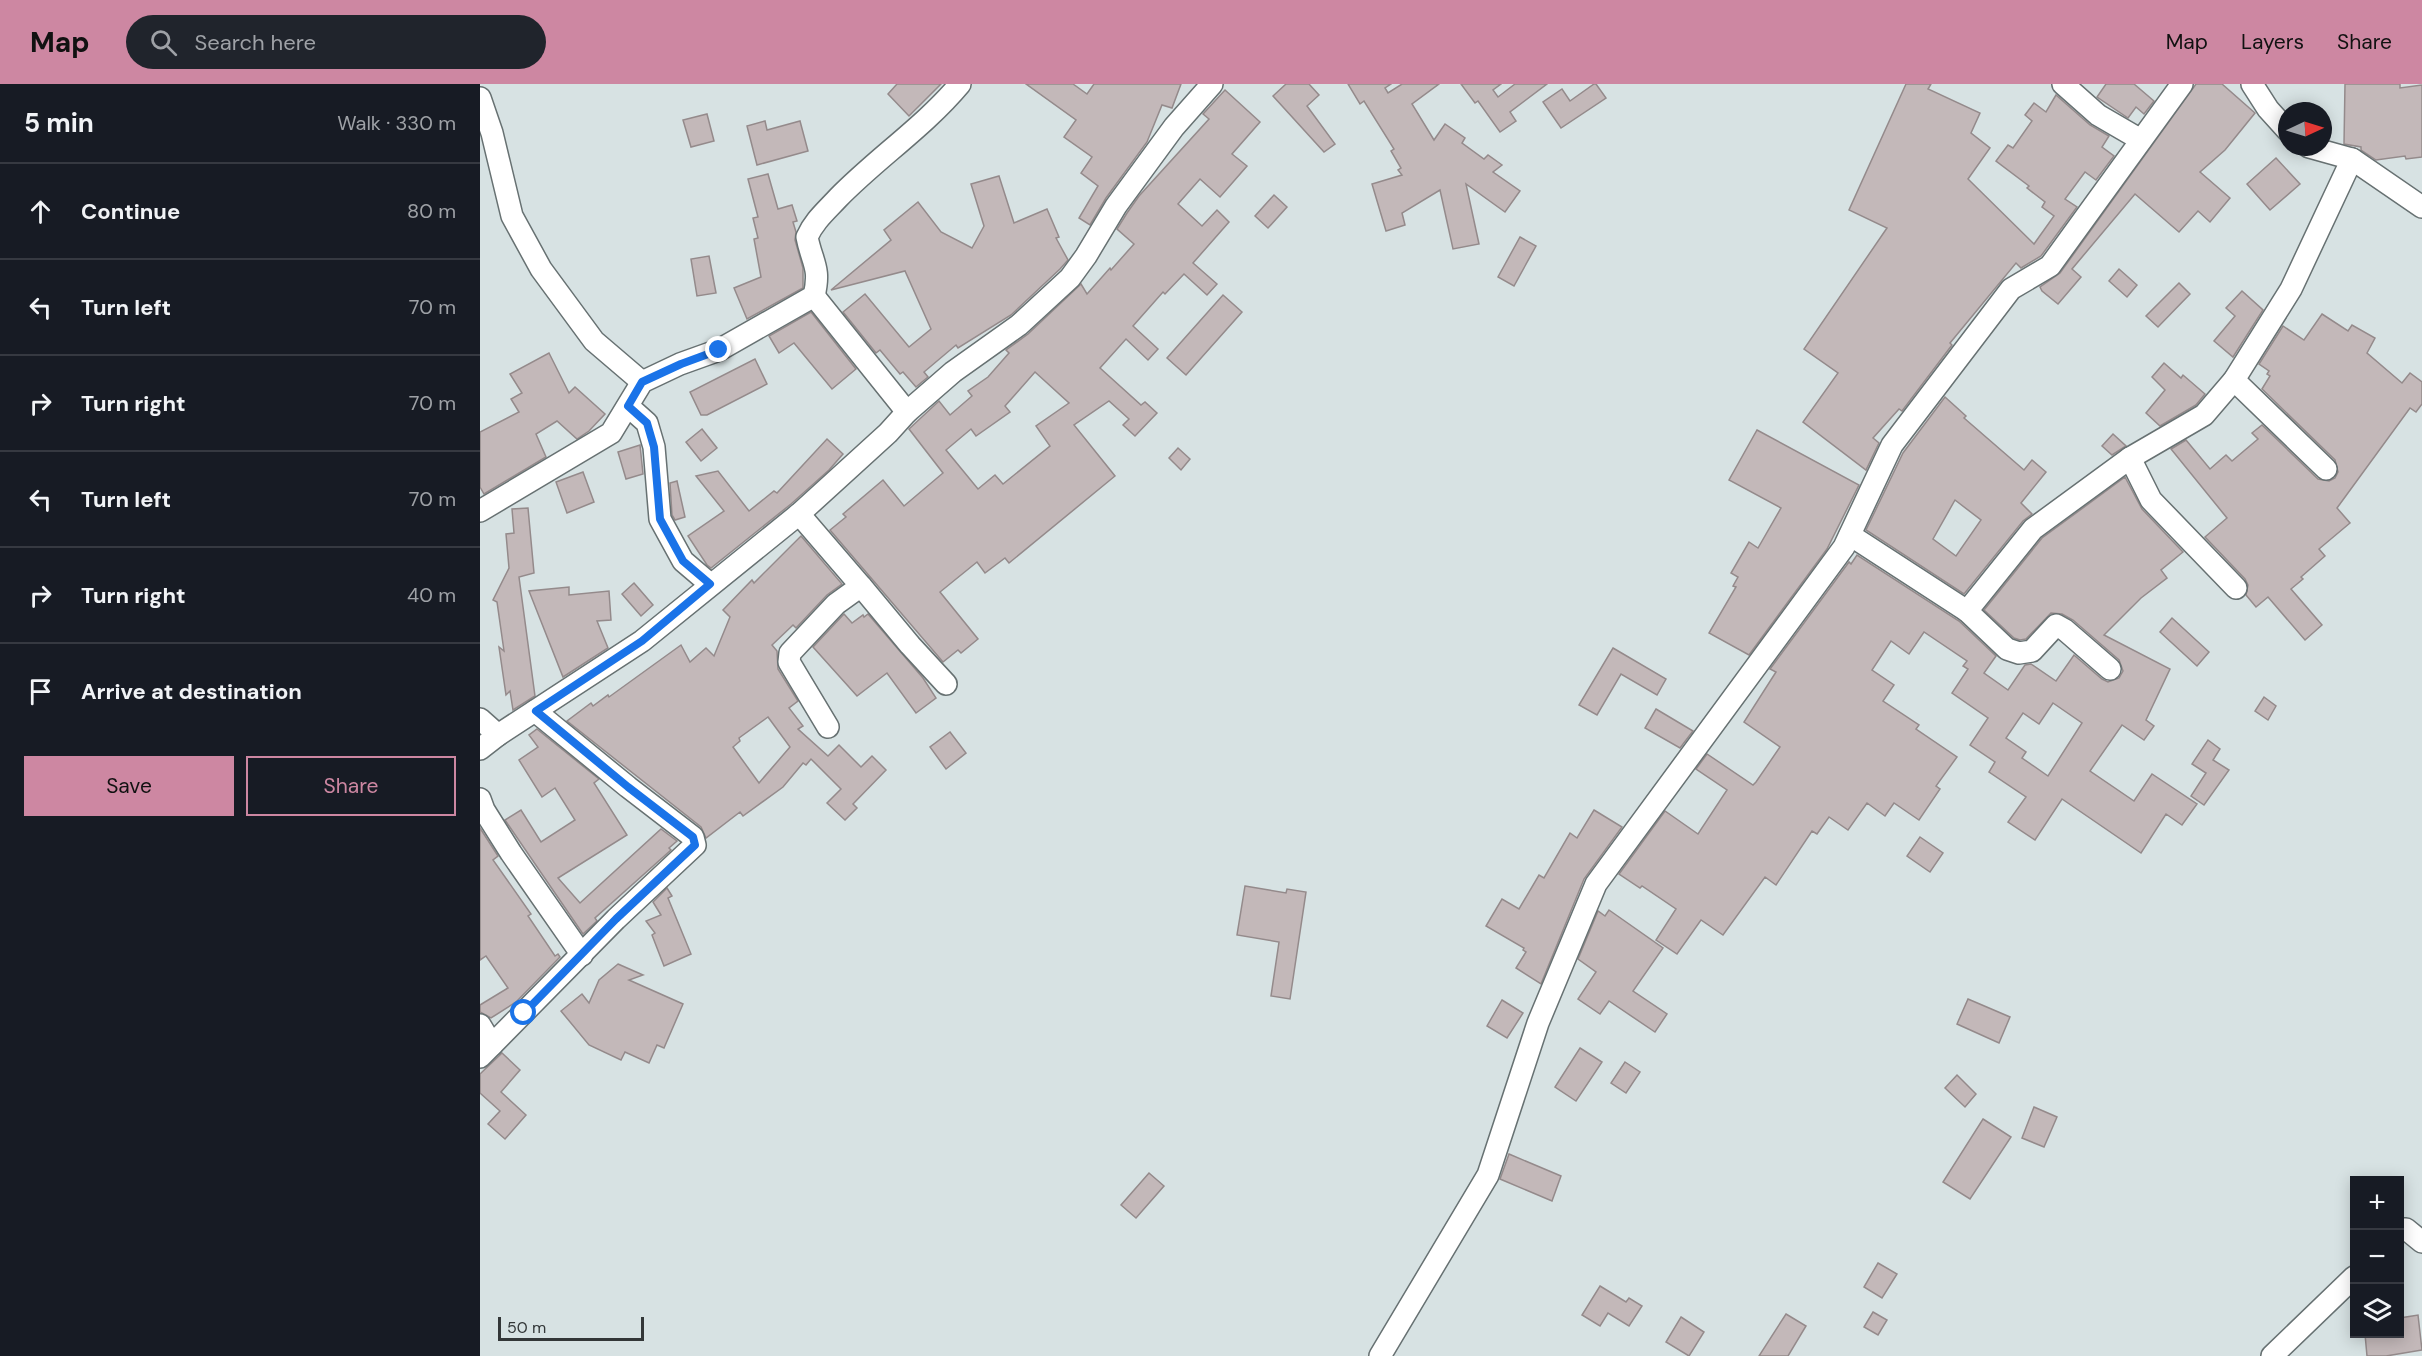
<!DOCTYPE html>
<html lang="en">
<head>
<meta charset="utf-8">
<style>
	:root { --surface:#171b24; --page:#20242c; --text:#f1f3f6; --muted:#9ea1a6; --line:#363941; --accent:#cd87a2 }
	body { margin:0; font-family:"DM Sans",sans-serif; background:var(--page); color:var(--text) }
	.controls { position:absolute; right:18px; bottom:18px; display:grid; overflow:hidden; border-radius:0px; box-shadow:0 3px 15px #0003 }
	.controls button { width:54px; height:54px; display:grid; place-items:center; padding:0; border:0; border-bottom:2px solid var(--line); background:var(--surface); color:var(--text); font:30px sans-serif }
	.compass { position:absolute; left:1798px; top:18px; width:54px; height:54px; border-radius:50%; background:var(--surface); box-shadow:0 3px 15px #0003; rotate:86deg }
	.scale { position:absolute; left:18px; bottom:15px; width:146px; box-sizing:border-box; padding-left:6px; border:3px solid #333738; border-top:0; font-size:16px; line-height:21px; white-space:nowrap; color:#333738; -webkit-text-stroke:4px #d7e2e3; paint-order:stroke }
	.stop { position:absolute; width:18px; height:18px; margin:-14px; border:4px solid #1a73e8; border-radius:50%; background:#fff }
	.stop.end { background:#1a73e8; border-color:#fff; box-shadow:0 2px 6px #0008 }
	.list { margin:0; padding:0; list-style:none }
	h2 { display:flex; justify-content:space-between; align-items:center; height:78px; margin:0; padding:0 24px; font-size:26px }
	h2 small { font-size:20px; font-weight:400; color:var(--muted) }
	.list li { display:grid; grid-template-columns:39px 1fr auto; gap:18px; align-items:center; box-sizing:border-box; height:96px; padding:0 24px; border-top:2px solid var(--line) }
	.list b { display:block; font-size:22px; white-space:nowrap }
	.list em { font-size:20px; font-style:normal; color:var(--muted) }
	.actions { display:flex; gap:12px; padding:18px 24px }
	.actions a { flex:1; padding:14px 0; border:2px solid var(--accent); border-radius:0px; text-align:center; font-size:21px; color:var(--accent) }
	.actions .main { background:var(--accent); color:#111 }
	.icon { flex:none; width:33px; height:33px; fill:none; stroke:currentColor; stroke-width:2; stroke-linecap:round; stroke-linejoin:round }
	.map { position:relative; flex:none; width:1942px; height:1272px; overflow:hidden }
	header { display:flex; align-items:center; gap:36px; box-sizing:border-box; height:84px; padding:0 30px; background:var(--accent); color:#111 }
	header strong { font-size:28px }
	nav { display:flex; gap:33px; margin-inline-start:auto; font-size:21px }
	.search { width:420px; height:54px; background:var(--page); display:flex; align-items:center; gap:15px; box-sizing:border-box; padding:0 21px; border-radius:33px; color:var(--muted); font-size:22px }
	main { display:flex }
	aside { flex:1; background:var(--surface) }
	.map>svg:first-child { display:block }
</style>
</head>
<body>
<header>
<strong>Map</strong>
<div class="search"><svg class="icon" aria-label="search" viewBox="0 0 24 24"><circle cx="10" cy="10" r="6"/><path d="M15 15l6 6"/></svg>Search here</div>
<nav><a>Map</a><a>Layers</a><a>Share</a></nav>
</header>
<main>
<aside>
<h2>5 min<small>Walk · 330 m</small></h2>
<ul class="list">
<li><svg class="icon" aria-label="ahead" viewBox="0 0 24 24"><path d="M12 20V5M6 11l6-6 6 6"/></svg><div><b>Continue</b></div><em>80 m</em></li>
<li><svg class="icon" aria-label="left" viewBox="0 0 24 24"><path d="M17 20v-9H6M10 6l-5 5 5 5"/></svg><div><b>Turn left</b></div><em>70 m</em></li>
<li><svg class="icon" aria-label="right" viewBox="0 0 24 24"><path d="M7 20v-9h11M14 6l5 5-5 5"/></svg><div><b>Turn right</b></div><em>70 m</em></li>
<li><svg class="icon" aria-label="left" viewBox="0 0 24 24"><path d="M17 20v-9H6M10 6l-5 5 5 5"/></svg><div><b>Turn left</b></div><em>70 m</em></li>
<li><svg class="icon" aria-label="right" viewBox="0 0 24 24"><path d="M7 20v-9h11M14 6l5 5-5 5"/></svg><div><b>Turn right</b></div><em>40 m</em></li>
<li><svg class="icon" aria-label="arrive" viewBox="0 0 24 24"><path d="M6 21V4h12l-3 4 3 4H6"/></svg><div><b>Arrive at destination</b></div></li>
</ul>
<div class="actions"><a class="main">Save</a><a>Share</a></div>
</aside>
<div class="map">
<svg width="1942" height="1272" viewBox="0 0 1942 1272">
	<rect width="100%" height="100%" fill="#d7e2e3"/>
	<g fill="#c3b8b9" stroke="#948a8b" stroke-width="1.5" fill-rule="evenodd">
		<path d="M417 0H461L429 32 408 10Z"/>
		<path d="M546 0H593L607 10 614 0H701L692 24 682 21 667 58 626 114 610 141 599 134 618 102 601 89 612 73 584 53 596 36Z"/>
		<path d="M806 0H829L839 11 827 22 855 60 844 68 793 12Z"/>
		<path d="M868 0H911L905 4 908 9 922 0H959L932 20 954 56 965 40 985 54 982 59 1004 75 1008 71 1022 81 1013 88 1040 107 1025 128 986 100 999 160 973 165 960 106 922 129 925 141 906 147 892 100 922 91 918 86 921 84 911 67 914 65 884 17 880 20Z"/>
		<path d="M981 0H1021L1013 6 1018 13 1035 0H1067L1030 28 1036 37 1020 48 998 17 995 19Z"/>
		<path d="M1114 0H1116L1126 14 1081 44 1063 18 1082 5 1090 17Z"/>
		<path d="M1426 0H1451L1448 5 1500 29 1491 49 1510 64 1488 95 1554 160 1574 132 1562 123 1565 118 1547 104 1549 102 1516 77 1528 61 1533 64 1552 37 1545 31 1554 19 1566 28 1576 11 1610 41 1629 52 1622 63 1634 72 1616 96 1605 88 1585 115 1597 123 1561 172 1541 184 1536 179 1470 259 1472 261 1422 327 1419 325 1393 354 1399 359 1386 386 1323 338 1358 289 1324 265 1407 144 1369 126Z"/>
		<path d="M1626 0H1654L1674 17 1664 30 1656 23 1648 34 1617 13Z"/>
		<path d="M1716 0H1742L1775 29 1745 66 1720 88 1750 114 1730 138 1718 127 1699 148 1655 110 1592 185 1601 193 1578 220 1562 207 1560 203 1580 189Z"/>
		<path d="M1865 0H1920V4L1942 1V73L1926 75 1925 72 1896 76 1881 66V63L1864 60Z"/>
		<path d="M745 6 780 38 752 70 767 82 740 113 720 95 698 120 722 142 737 126 749 138 713 179 737 200 727 211 704 190 685 210 683 208 653 242 678 265 668 276 646 255 620 284 661 321 665 318 677 329 655 352 643 341 649 335 629 317 594 341 635 392 529 479 525 474 505 489 497 478 460 508 498 555 481 569 478 566 463 578 350 446 366 433 363 430 403 396 424 422 463 389 429 345 459 317 470 331 492 312 488 307 508 293 529 269 526 266 548 250 601 200 607 210 630 184 631 186 654 160 637 145 647 129 659 112 729 35 723 30ZM555 288 589 319 556 342 570 362 523 400 515 391 498 405 466 366 491 345 496 352 530 328 525 322Z"/>
		<path d="M227 30 234 57 211 63 203 36Z"/>
		<path d="M285 37 287 46 320 37 328 67 277 81 267 42Z"/>
		<path d="M1796 74 1820 100 1790 126 1767 100Z"/>
		<path d="M288 90 298 125 312 121 317 137 313 138 316 148 315 156 323 184V204L267 235 254 204 281 193 274 155 278 154 273 134 278 133 268 95Z"/>
		<path d="M519 92 534 139 567 125 579 153 576 154 588 176 580 185 531 231 478 264 476 261 444 288 448 293 436 303 423 288 420 290 400 266 396 269 363 228 385 210 429 263 451 245 425 187 351 206 411 156 404 146 438 118 461 148 492 164 504 142 491 100Z"/>
		<path d="M794 111 807 123 788 144 775 132Z"/>
		<path d="M1040 153 1056 162 1034 202 1018 193Z"/>
		<path d="M229 172 236 209 217 212 211 175Z"/>
		<path d="M1639 185 1657 201 1647 213 1629 197Z"/>
		<path d="M1699 199 1710 210 1678 243 1666 232Z"/>
		<path d="M1762 207 1783 226 1753 273 1734 257 1755 232 1746 224Z"/>
		<path d="M743 211 762 228 706 291 687 274Z"/>
		<path d="M331 228 376 285 352 305 314 259 299 269 289 252Z"/>
		<path d="M1842 230 1868 247 1872 241 1895 254 1887 269 1922 299 1930 289 1942 298V320L1936 328 1930 324 1857 424 1870 439 1839 465 1845 472 1821 493 1823 495 1811 505 1842 541 1825 556 1788 513 1776 523 1766 511 1768 501 1765 495 1725 453 1747 434 1691 365 1706 356 1730 385 1746 371 1752 377 1778 355 1772 349 1782 341 1838 395 1849 397 1855 394 1858 388 1855 376 1782 305 1790 292 1787 290 1789 287 1779 280 1803 242 1824 256Z"/>
		<path d="M69 269 89 309 95 303 125 330 109 347 97 355 77 337 56 350 66 373 4 410 0 403V348L39 328 31 315 42 309 30 290Z"/>
		<path d="M275 275 287 300 227 331H221L210 308Z"/>
		<path d="M1684 279 1701 294 1703 291 1725 310 1716 321 1680 342 1666 329 1685 306 1672 293Z"/>
		<path d="M1465 313 1486 332 1484 334 1544 386 1552 376 1566 388 1541 419 1552 430 1543 437 1484 510 1386 446 1423 369ZM1475 416 1501 436 1476 472 1453 455Z"/>
		<path d="M222 345 237 364 221 377 206 358Z"/>
		<path d="M1277 346 1379 401 1347 465 1269 571 1229 549 1256 503 1253 502 1258 493 1251 489 1269 458 1278 464 1301 424 1249 396Z"/>
		<path d="M1633 350 1646 362 1632 371 1622 362Z"/>
		<path d="M347 355 363 370 349 386 311 420 231 484 227 481 208 452 244 427 216 392 238 387 269 427 294 407 297 409Z"/>
		<path d="M160 361 163 390 146 395 138 368Z"/>
		<path d="M698 364 710 375 701 386 689 374Z"/>
		<path d="M103 388 114 418 87 429 76 398Z"/>
		<path d="M1645 393 1662 425 1703 468 1681 486 1687 494 1661 514 1624 551 1690 585 1666 636 1674 642 1664 656 1642 641 1610 687 1654 717 1672 690 1717 720 1702 741 1686 730 1661 769 1582 715 1555 756 1528 738 1546 713 1509 688 1515 678 1490 661 1508 634 1472 609 1488 585 1483 582 1487 577 1444 548 1429 570 1411 557 1392 586 1414 601 1403 617 1439 641 1436 645 1477 673 1456 702 1460 705 1439 736 1414 719 1405 732 1387 719 1368 746 1349 733 1337 750 1332 747 1296 801 1285 793 1243 851 1221 836 1197 870 1176 856 1196 825 1162 802 1160 804 1139 790 1185 727 1218 750 1247 706 1216 685 1227 670 1273 701 1276 698 1300 663 1264 638 1296 588 1290 585 1369 478 1371 480 1377 471 1479 537 1516 572 1504 589 1528 606 1545 581 1551 580 1576 597 1594 571 1622 595 1628 598 1639 594 1643 587 1639 576 1593 536 1582 530 1571 529 1546 555 1540 556 1534 554 1504 526 1562 454ZM1573 619 1602 639 1568 692 1542 674 1546 668 1526 654 1543 629 1559 640Z"/>
		<path d="M197 397 205 433 195 436 192 431 190 399Z"/>
		<path d="M48 424 54 489 39 493 55 612 33 626 30 607 26 611 19 563 24 567 17 518 13 516 29 484 26 450 34 449 32 425Z"/>
		<path d="M321 452 362 500 347 511 316 544 313 541 292 561 297 567 298 585 318 617 309 624 323 642 318 645 348 672 359 661 381 683 392 672 406 686 373 720 377 724 365 736 347 719 361 705 331 675 326 681 323 679 303 703 263 732 260 728 226 754 221 743 87 637 111 619 113 622 128 611 129 613 201 561 210 578 226 564 234 572 250 533 243 526 272 496 274 499ZM288 633 310 663 279 699 253 663 260 657 259 654Z"/>
		<path d="M154 499 173 521 161 532 142 510Z"/>
		<path d="M89 503V511L129 507 131 536 117 537 128 564 83 593 49 507Z"/>
		<path d="M364 530 372 539 383 531 384 533 388 530 443 594 456 614 436 629 407 589 377 612 333 563Z"/>
		<path d="M1692 534 1729 568 1717 582 1680 548Z"/>
		<path d="M1133 564 1186 595 1177 611 1141 590 1117 631 1099 621Z"/>
		<path d="M1784 613 1796 622 1788 636 1775 627Z"/>
		<path d="M1176 625 1213 647 1200 664 1165 644Z"/>
		<path d="M57 645 119 695 114 699 147 751 78 794 100 819 181 745 197 757 189 764 191 766 115 834 117 837 103 850 25 736 41 726 61 758 95 736 75 704 62 713 39 676 58 663 49 651Z"/>
		<path d="M470 648 486 669 466 685 450 663Z"/>
		<path d="M1728 656 1740 665 1733 676 1749 686 1724 721 1711 712 1726 689 1712 680Z"/>
		<path d="M1114 726 1142 743 1104 795 1061 900 1036 884 1046 868 1043 866 1044 864 1006 842 1022 815 1039 825 1059 791 1064 794 1090 749 1097 754Z"/>
		<path d="M0 744 18 772 13 776 51 830 48 832 75 872 78 870 80 873 36 918 11 934 0 928V921L28 904 6 872 0 876Z"/>
		<path d="M1440 753 1463 769 1450 788 1427 772Z"/>
		<path d="M765 802 806 809 807 805 826 808 810 915 791 912 799 858 757 851Z"/>
		<path d="M187 804 192 812 188 814 211 870 184 882 172 851 175 849 166 837 181 831 173 818Z"/>
		<path d="M1129 826 1183 864 1153 907 1187 930 1175 948 1129 917 1120 930 1098 915 1116 888 1098 875 1118 827 1125 832Z"/>
		<path d="M138 880 163 891 149 896 203 920 184 964 177 961 169 979 145 968 141 976 109 961 81 927 102 910 109 919 119 896Z"/>
		<path d="M1488 915 1530 933 1519 959 1477 940Z"/>
		<path d="M1022 916 1043 929 1027 954 1007 942Z"/>
		<path d="M1100 964 1122 978 1096 1017 1075 1003Z"/>
		<path d="M22 969 40 986 21 1008 46 1031 25 1055 8 1040 20 1027 0 1009V990Z"/>
		<path d="M1145 978 1160 988 1146 1009 1131 999Z"/>
		<path d="M1477 991 1496 1010 1485 1023 1465 1004Z"/>
		<path d="M1554 1023 1577 1033 1564 1063 1542 1054Z"/>
		<path d="M1503 1035 1531 1053 1490 1115 1463 1098Z"/>
		<path d="M1029 1070 1081 1092 1072 1117 1020 1095Z"/>
		<path d="M669 1089 684 1102 656 1134 641 1121Z"/>
		<path d="M1398 1179 1417 1190 1402 1214 1384 1203Z"/>
		<path d="M1120 1202 1146 1218 1149 1214 1162 1222 1149 1242 1128 1229 1120 1242 1102 1231Z"/>
		<path d="M1393 1228 1407 1236 1398 1251 1384 1243Z"/>
		<path d="M1306 1230 1326 1242 1308 1272H1279Z"/>
		<path d="M1938 1231 1942 1266 1906 1272H1887L1885 1250H1920V1234Z"/>
		<path d="M1201 1233 1224 1248 1209 1272 1186 1258Z"/>
	</g>
	<g fill="none" stroke-linecap="round" stroke-linejoin="round">
		<g stroke="#677172" stroke-width="24">
			<g id="minor">
				<path d="M1583 0 1618 31 1661 56"/>
				<path d="M1772 0 1788 25 1807 46"/>
				<path d="M0 14 12 49 32 132 61 185 114 257 162 298"/>
				<path d="M1829 63 1872 75 1942 123"/>
				<path d="M334 212 427 328"/>
				<path d="M1754 296 1846 385"/>
				<path d="M148 322 167 339 174 363 180 435 203 477 230 500"/>
				<path d="M1650 374 1671 416 1756 504"/>
				<path d="M0 427 131 349 162 298 200 280 239 266 334 212C341 183 332 179 327 153 334 137 346 127 358 114 397 74 444 43 480 0"/>
				<path d="M319 430 381 502 356 520 310 569 309 578 348 643"/>
				<path d="M1370 451 1487 527 1527 565 1539 569 1552 567 1576 541 1585 546 1630 585"/>
				<path d="M381 502 430 561 466 600"/>
				<path d="M1487 527 1553 445 1650 374 1724 331 1754 296 1811 205 1872 75"/>
				<path d="M0 635 18 651"/>
				<path d="M0 665 18 651 162 557 319 430 408 349 427 328 473 288 539 241 590 194 606 172 636 122 694 43 732 0"/>
				<path d="M0 715 4 726 31 769 102 871"/>
				<path d="M0 941 12 961"/>
				<path d="M0 973 136 835 215 761 213 753 148 703 55 627"/>
				<path d="M1920 1145H1926L1942 1158"/>
				<path d="M900 1272 1008 1091 1058 939 1116 800 1364 463 1412 361 1531 205 1570 182 1702 0"/>
				<path d="M1792 1272 1874 1193"/>
			</g>
		</g>
		<use href="#minor" stroke="#fff" stroke-width="21"/>
	</g>
	<g fill="none" stroke-linecap="round" stroke-linejoin="round">
		<path stroke="#1a73e8" stroke-width="8" d="M44 929 136 835 215 761 213 753 148 703 56 627 162 557 230 500 203 477 180 435 174 363 167 339 148 322 162 298 201 280 239 266"/>
	</g>
</svg>
<div class="controls">
<button>+</button>
<button>−</button>
<button><svg class="icon" aria-label="layers" viewBox="0 0 24 24"><path d="M12 4l9 5-9 5-9-5zM3 14l9 5 9-5"/></svg></button>
</div>
<svg class="compass" viewBox="-18 -18 36 36"><path d="M0-13l5 13h-10z" fill="#e53935"/><path d="M0 13l5-13h-10z" fill="#9ea1a6"/></svg>
<div class="scale">50 m</div>
<div class="stop" style="left:44px;top:929px"></div>
<div class="stop end" style="left:239px;top:266px"></div>
</div>
</main>
</body>
</html>
